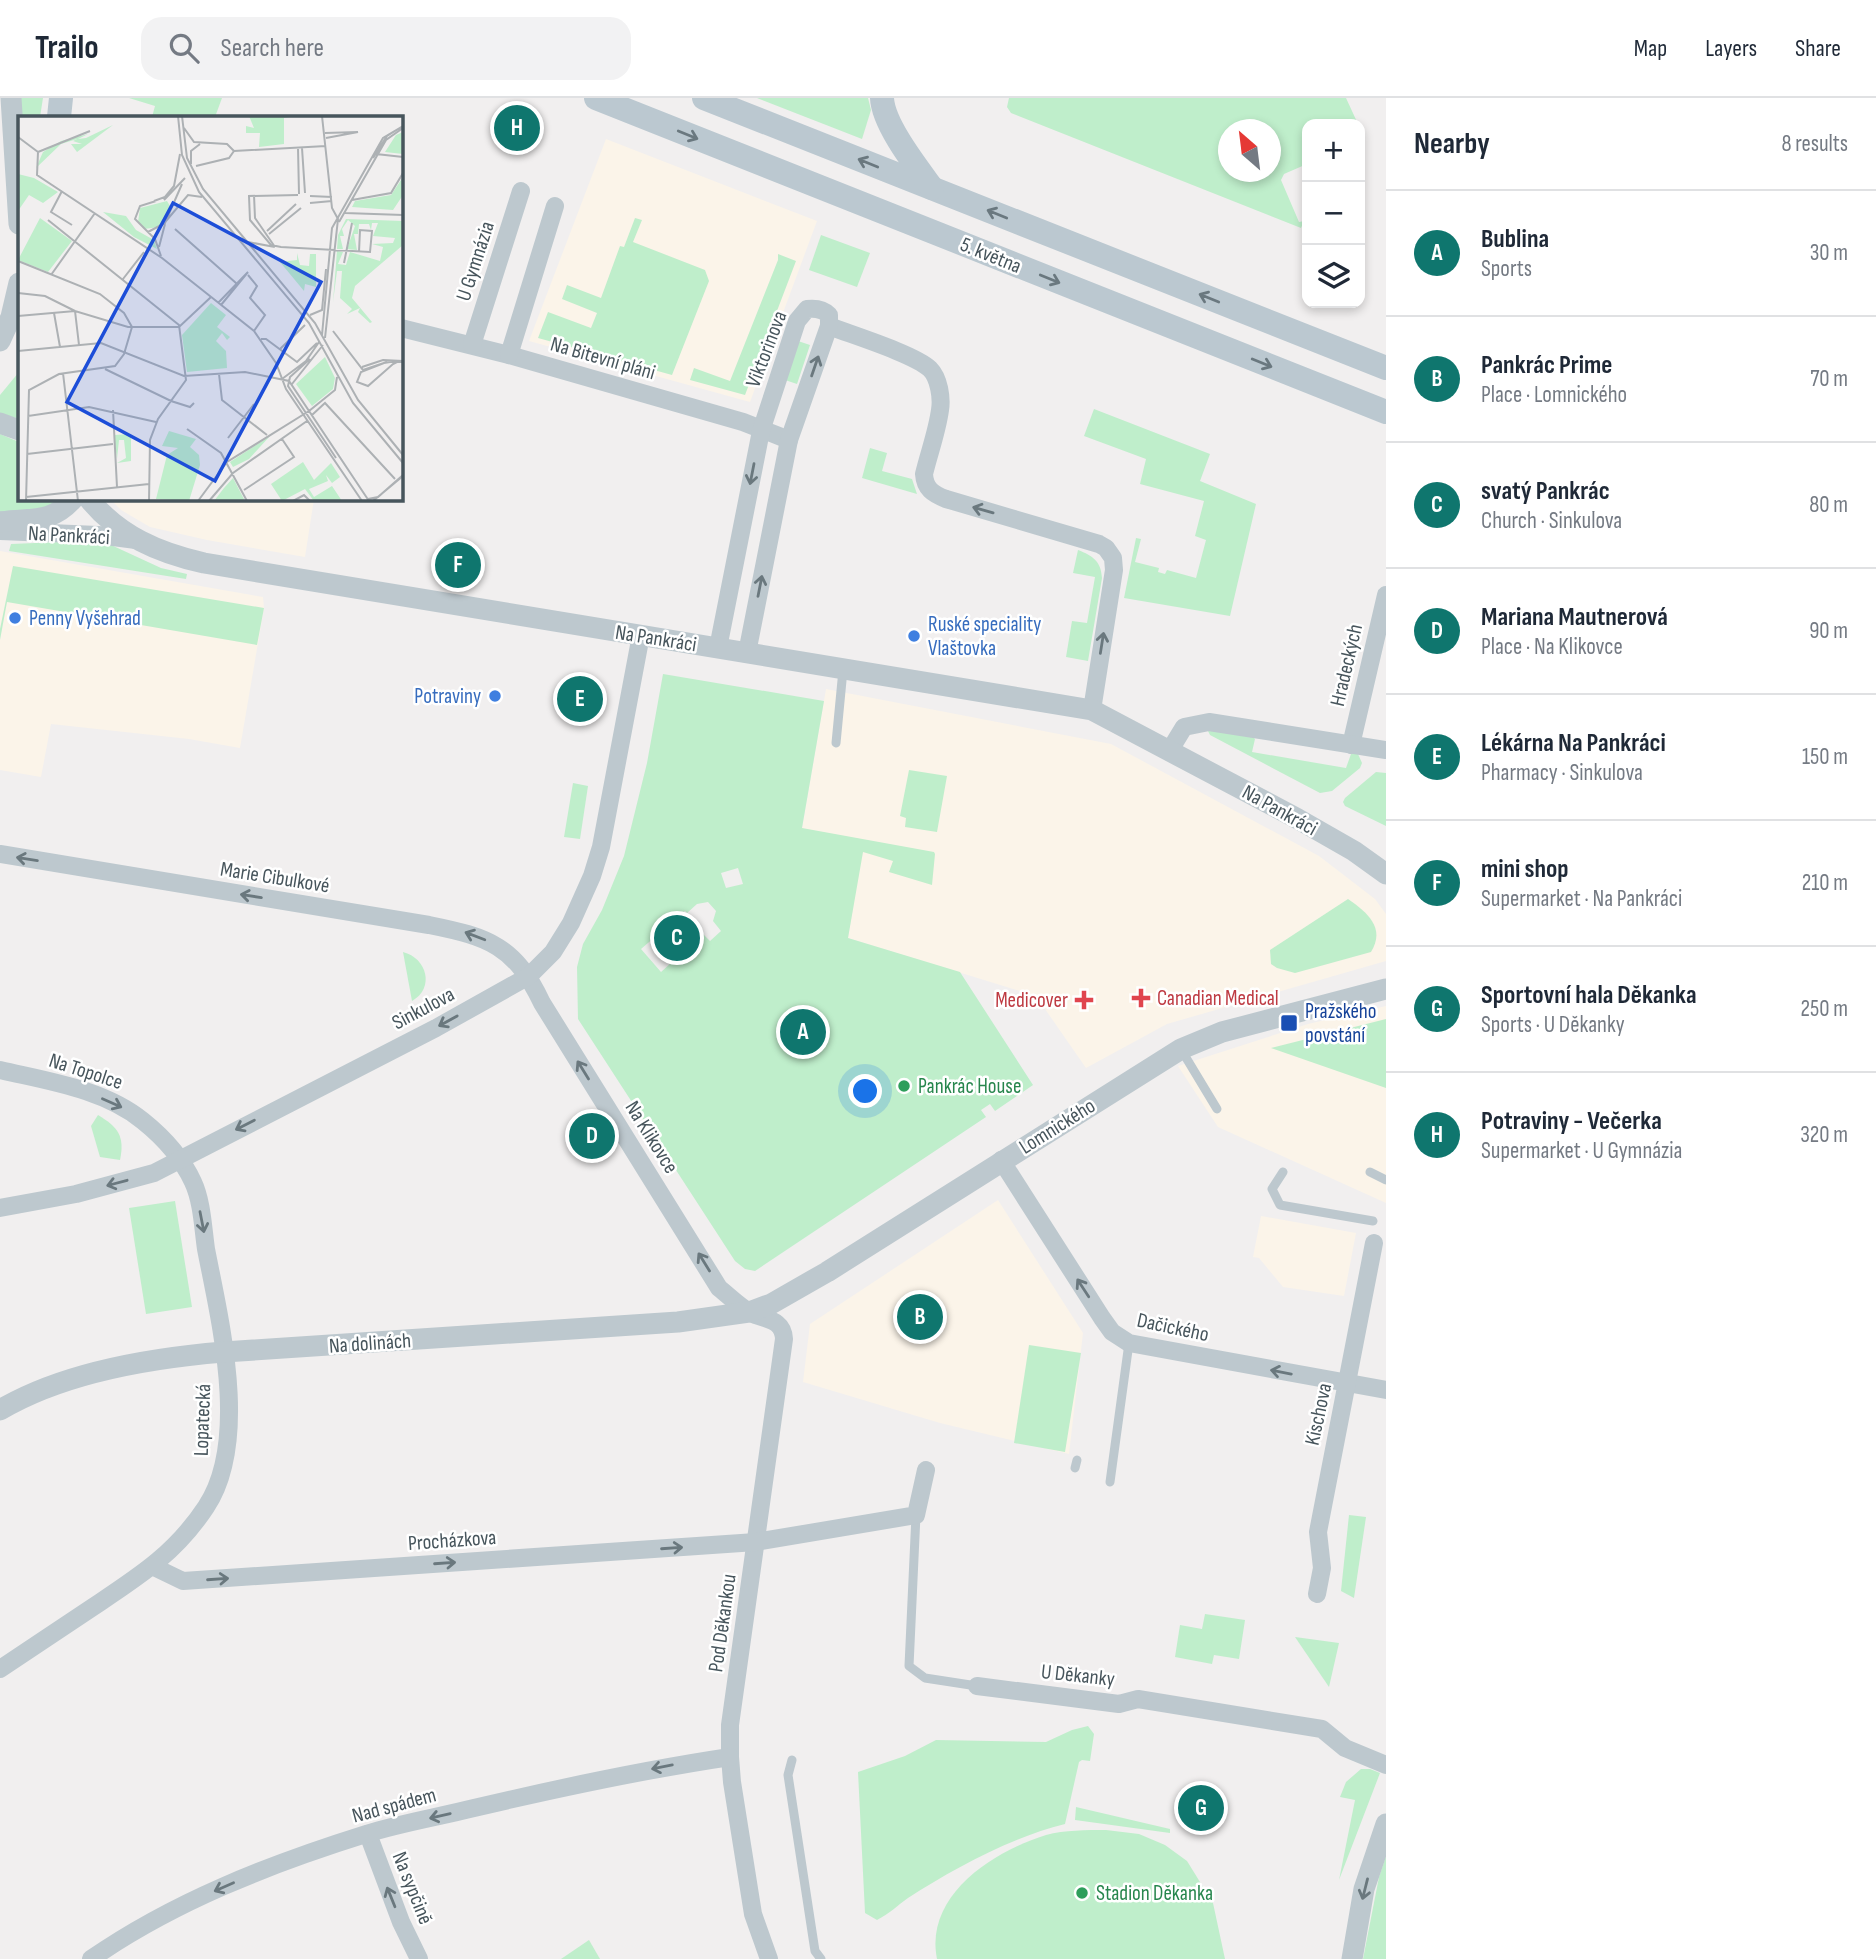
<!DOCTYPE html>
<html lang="en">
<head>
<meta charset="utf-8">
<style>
	:root { --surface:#fff; --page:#f2f2f3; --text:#1f2937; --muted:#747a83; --line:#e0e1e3; --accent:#0f766e }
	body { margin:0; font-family:"Sofia Sans Condensed",sans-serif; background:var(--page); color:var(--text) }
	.controls { position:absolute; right:21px; top:21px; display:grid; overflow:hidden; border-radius:14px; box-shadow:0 4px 10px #0003 }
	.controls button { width:63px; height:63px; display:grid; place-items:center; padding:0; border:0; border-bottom:2px solid var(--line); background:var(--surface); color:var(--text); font:35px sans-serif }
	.compass { position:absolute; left:1218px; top:21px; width:63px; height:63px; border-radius:50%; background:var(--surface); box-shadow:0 4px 10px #0003; rotate:332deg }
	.you { position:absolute; left:866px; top:994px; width:24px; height:24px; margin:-18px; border:5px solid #fff; border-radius:50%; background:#1a73e8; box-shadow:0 0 0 10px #1a73e833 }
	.badge { display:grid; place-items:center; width:46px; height:46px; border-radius:50%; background:var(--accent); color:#fff; font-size:23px; font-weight:700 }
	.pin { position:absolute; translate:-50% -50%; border:4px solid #fff; box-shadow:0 2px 7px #0006 }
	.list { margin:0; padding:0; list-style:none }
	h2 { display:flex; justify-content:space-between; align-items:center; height:91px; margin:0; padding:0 28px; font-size:30px }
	h2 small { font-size:23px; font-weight:400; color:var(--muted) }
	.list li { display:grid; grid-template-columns:46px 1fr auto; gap:21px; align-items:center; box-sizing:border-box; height:126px; padding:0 28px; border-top:2px solid var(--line) }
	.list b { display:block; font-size:26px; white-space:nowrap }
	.list p { margin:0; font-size:23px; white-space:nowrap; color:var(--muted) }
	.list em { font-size:23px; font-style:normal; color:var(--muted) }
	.icon { flex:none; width:38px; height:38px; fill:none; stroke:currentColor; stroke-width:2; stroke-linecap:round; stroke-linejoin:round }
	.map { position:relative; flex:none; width:1386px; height:1861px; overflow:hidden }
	header { display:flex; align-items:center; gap:42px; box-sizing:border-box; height:98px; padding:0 35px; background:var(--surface); border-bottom:2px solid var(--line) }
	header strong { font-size:33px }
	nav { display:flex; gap:38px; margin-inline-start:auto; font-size:24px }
	.search { width:490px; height:63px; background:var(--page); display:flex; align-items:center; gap:18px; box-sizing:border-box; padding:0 24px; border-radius:21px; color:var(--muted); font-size:26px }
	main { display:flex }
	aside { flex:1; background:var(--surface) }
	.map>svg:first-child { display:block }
</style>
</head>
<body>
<header>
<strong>Trailo</strong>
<div class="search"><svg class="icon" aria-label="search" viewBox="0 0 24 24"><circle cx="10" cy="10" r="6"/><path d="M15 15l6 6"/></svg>Search here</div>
<nav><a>Map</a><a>Layers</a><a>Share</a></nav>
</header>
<main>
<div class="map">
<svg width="1386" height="1861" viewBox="0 0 1386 1861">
	<rect width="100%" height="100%" fill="#f1efef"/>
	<g fill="#fbf4e9">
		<path d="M606 41 817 123 750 304 529 243Z"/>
		<path d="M110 401H314L305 459 207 442 150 429 121 412Z"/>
		<path d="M0 453 263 499 264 510 240 650 189 641 51 626 41 679 0 672Z"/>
		<path d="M826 591 1111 646 1319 758 1375 801 1386 816V863L1167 926 1086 970 1036 898 848 840 860 766 802 731Z"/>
		<path d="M1386 908V1105L1218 1029 1178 968 1308 926Z"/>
		<path d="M998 1102 1083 1235 1069 1356 940 1325 803 1284 810 1226Z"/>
		<path d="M1261 1118 1356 1135 1344 1198 1283 1189 1259 1160 1253 1159Z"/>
	</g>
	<g fill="#bfeecb" fill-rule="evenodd">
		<path d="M20 0H43L40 19H21Z"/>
		<path d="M129 0H222L215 19H152L155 8Z"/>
		<path d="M757 0H868L871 12 862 41Z"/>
		<path d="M1009 0H1346L1358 26H1307V66L1284 76 1281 82 1299 124 1304 123 1301 130 1011 15 1007 9ZM1228 32H1270V74H1228Z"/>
		<path d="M635 120 642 122 633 144 705 172 709 183 672 277 538 240 548 214 591 230 597 215 562 201 567 187 601 200 620 148 624 149Z"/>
		<path d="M821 137 870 155 857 189 809 172Z"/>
		<path d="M778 156 796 163 745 297 690 282 694 270 730 283 778 162Z"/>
		<path d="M798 243 810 247 797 286 785 282Z"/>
		<path d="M19 274V321L0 315V297Z"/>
		<path d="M1094 311 1210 356 1200 383 1256 406 1230 518 1124 500 1136 440 1141 441 1135 464 1159 470 1158 474 1165 476 1167 472 1196 480 1206 442 1195 438 1204 403 1140 386 1146 361 1084 338Z"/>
		<path d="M0 336 19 344V401H58C43 417 20 414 0 415Z"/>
		<path d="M870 350 887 355 882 373 912 381 917 396 862 380Z"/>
		<path d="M84 443 109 446 161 470 187 476 186 481 9 453 11 446Z"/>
		<path d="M1078 452C1093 458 1101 463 1102 480L1088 563 1066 559 1072 523 1087 525 1095 479 1073 475Z"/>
		<path d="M13 468 264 510 257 547 7 504 0 542V531Z"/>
		<path d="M663 576 824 603 802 730 934 754 935 756 932 787 889 774 893 763 863 754 848 840 960 874 1033 987 995 1013 990 1006 981 1012 986 1019 755 1173 745 1171 735 1163 578 921 577 869 583 846 602 812 624 758 647 665ZM738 770 743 786 726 790 721 775ZM708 804 716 813 713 823 721 833 710 843 703 836 661 874 641 851 663 832 657 826 667 817 673 823V820L677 816 679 817 685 813 687 815 697 806Z"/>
		<path d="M1212 632 1252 638 1255 641 1252 654 1346 670 1351 656H1358L1362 665 1360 670 1332 693 1320 695 1210 637 1208 633Z"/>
		<path d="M909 672 947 678 937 734 905 729 906 720 900 718Z"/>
		<path d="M1376 674 1386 675V728L1345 708 1343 704 1345 700Z"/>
		<path d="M573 685 588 688 580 741 564 739Z"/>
		<path d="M1348 801C1367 814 1386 830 1371 854L1295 875 1277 870 1271 866 1270 852Z"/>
		<path d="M403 854C427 860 435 890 412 903Z"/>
		<path d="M1386 921V990L1271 950Z"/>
		<path d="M98 1017C118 1029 125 1038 120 1062L100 1059 91 1028Z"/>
		<path d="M175 1103 192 1209 146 1216 129 1110Z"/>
		<path d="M1029 1247 1081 1255 1065 1354 1014 1345Z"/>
		<path d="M1349 1417 1366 1419 1354 1500 1341 1493Z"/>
		<path d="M1205 1516 1245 1522 1239 1561 1214 1557 1212 1566 1175 1559 1180 1527 1202 1531Z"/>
		<path d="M1295 1539 1339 1545 1329 1589Z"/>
		<path d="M1088 1628 1094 1636 1090 1663 1082 1662 1079 1664 1065 1726C1012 1739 954 1770 908 1800 898 1807 889 1816 877 1822L865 1815 858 1674 905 1658 936 1642 1046 1644 1072 1632Z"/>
		<path d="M1361 1671H1370L1380 1675 1339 1782 1355 1702 1340 1699 1346 1684Z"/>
		<path d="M1076 1709 1170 1731V1735L1075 1722Z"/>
		<path d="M1106 1732 1139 1736 1165 1747 1187 1763 1213 1805 1225 1861H937C924 1797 994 1753 1046 1737 1065 1732 1086 1732 1106 1732Z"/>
		<path d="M1386 1758V1861H1363L1379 1779Z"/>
		<path d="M589 1842 600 1861H561Z"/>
	</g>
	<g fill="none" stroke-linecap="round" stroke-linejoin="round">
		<g stroke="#bdc8ce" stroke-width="9">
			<path d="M836 645 843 572"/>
			<path d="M1182 953 1217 1011"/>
			<path d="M1283 1074 1272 1091 1280 1107 1373 1123"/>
			<path d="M1370 1074 1386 1082"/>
			<path d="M1075 1370 1077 1362"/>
			<path d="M1110 1384 1129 1245"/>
			<path d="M916 1417 909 1568 925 1580 977 1588"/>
			<path d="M792 1662 788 1677 815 1853 821 1861"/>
		</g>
		<g stroke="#bdc8ce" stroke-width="18">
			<path d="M829 228C852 237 914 256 930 271 939 280 942 300 940 312 937 334 929 355 924 376 925 391 933 396 946 401L1099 446 1106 450 1113 460 1114 472 1092 612"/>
			<path d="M401 230 509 257 743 324 789 342"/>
			<path d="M472 247 521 93"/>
			<path d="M509 257 555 108"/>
			<path d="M0 433 98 437 136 442"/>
			<path d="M718 550 761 333 797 223 807 211C815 210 823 211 829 217V228L789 342 747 555"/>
			<path d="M1351 647 1386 497"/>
			<path d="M1170 652 1184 629 1209 624 1386 652"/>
			<path d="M0 756 429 827C489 839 515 848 542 905L719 1190C729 1198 740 1209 751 1215 766 1222 783 1221 784 1241L730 1627V1659L732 1684 753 1816 769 1861"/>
			<path d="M0 972C47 983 104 991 143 1023 163 1039 182 1060 193 1084 202 1103 203 1130 206 1151 220 1223 250 1343 206 1409 175 1456 138 1479 93 1509 62 1530 31 1550 0 1571"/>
			<path d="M1001 1062 1102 1220 1112 1234 1129 1245 1386 1292"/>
			<path d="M0 1110 76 1096 154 1075 436 930 529 878 553 854 571 825 592 778 601 749 641 537"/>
			<path d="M154 1469 183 1483 756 1444 916 1417 926 1372"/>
			<path d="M1317 1496 1322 1470 1318 1434 1374 1145"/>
			<path d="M977 1588 1119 1606 1138 1601 1322 1631 1345 1650 1386 1667"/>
			<path d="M368 1736 401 1824 419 1861"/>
			<path d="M91 1861C173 1804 270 1766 366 1736 401 1725 438 1719 474 1710 559 1690 643 1672 730 1659"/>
		</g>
		<g stroke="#bdc8ce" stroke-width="21">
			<path d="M11 0 19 126"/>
			<path d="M0 243 11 219 19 185"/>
			<path d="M0 325 19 332"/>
			<path d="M89 401C119 438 159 455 204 465L1092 612 1298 721 1354 753 1386 776"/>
			<path d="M0 424C30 419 50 427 73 401"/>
			<path d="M0 1312C64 1274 151 1260 224 1254L678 1224 749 1214 771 1206 827 1174 1181 951 1222 934 1386 891"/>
			<path d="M1352 1861 1364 1791 1386 1726"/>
		</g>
		<g stroke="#bbc8d0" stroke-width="24">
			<path d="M596 0 1386 314"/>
			<path d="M704 0 1386 270"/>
			<path d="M882 0C883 26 916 68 932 90"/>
			<path d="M59 19 61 0"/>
		</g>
	</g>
	<defs><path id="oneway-shaft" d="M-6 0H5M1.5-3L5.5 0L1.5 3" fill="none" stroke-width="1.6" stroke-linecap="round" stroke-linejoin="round" transform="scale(1.75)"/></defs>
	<g stroke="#6a787f">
		<use href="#oneway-shaft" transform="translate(688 37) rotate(22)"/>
		<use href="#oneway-shaft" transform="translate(868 65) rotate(-158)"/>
		<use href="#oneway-shaft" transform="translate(997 116) rotate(-158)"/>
		<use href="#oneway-shaft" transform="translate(1050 181) rotate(22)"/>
		<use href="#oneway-shaft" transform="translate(1209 200) rotate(-158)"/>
		<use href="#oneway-shaft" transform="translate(1262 265) rotate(22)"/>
	</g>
	<g stroke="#6a787e">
		<use href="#oneway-shaft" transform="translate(815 268) rotate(-71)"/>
		<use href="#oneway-shaft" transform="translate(752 376) rotate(101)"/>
		<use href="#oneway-shaft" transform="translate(983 412) rotate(-164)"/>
		<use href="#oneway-shaft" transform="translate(760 488) rotate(-79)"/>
		<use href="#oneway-shaft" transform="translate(1102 545) rotate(-81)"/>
		<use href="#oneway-shaft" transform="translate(27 761) rotate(-171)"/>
		<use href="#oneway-shaft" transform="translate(251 798) rotate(-171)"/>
		<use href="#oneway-shaft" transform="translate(475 838) rotate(-159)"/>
		<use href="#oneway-shaft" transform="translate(448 923) rotate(151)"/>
		<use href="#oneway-shaft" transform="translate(583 972) rotate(-122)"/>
		<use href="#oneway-shaft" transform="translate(112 1005) rotate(24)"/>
		<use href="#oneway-shaft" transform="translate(245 1027) rotate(153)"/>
		<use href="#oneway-shaft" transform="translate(117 1085) rotate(165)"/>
		<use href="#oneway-shaft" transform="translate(202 1124) rotate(79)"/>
		<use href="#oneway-shaft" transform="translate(704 1164) rotate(-122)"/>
		<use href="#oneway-shaft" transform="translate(1083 1190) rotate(-123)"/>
		<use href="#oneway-shaft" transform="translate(1281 1274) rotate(-169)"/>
		<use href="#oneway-shaft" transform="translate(672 1450) rotate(-4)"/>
		<use href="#oneway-shaft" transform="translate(445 1465) rotate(-4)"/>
		<use href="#oneway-shaft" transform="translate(218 1481) rotate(-4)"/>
		<use href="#oneway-shaft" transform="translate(662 1669) rotate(169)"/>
		<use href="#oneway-shaft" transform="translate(440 1718) rotate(167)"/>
		<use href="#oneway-shaft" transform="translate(224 1789) rotate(156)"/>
		<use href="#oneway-shaft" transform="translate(1365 1791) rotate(104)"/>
		<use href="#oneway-shaft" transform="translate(391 1799) rotate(-112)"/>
	</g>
	<g fill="#3f7fe0" stroke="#fff" stroke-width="2.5">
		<circle cx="15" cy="520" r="7"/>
		<circle cx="914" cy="538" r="7"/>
		<circle cx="495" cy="598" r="7"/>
	</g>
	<g fill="#e0444e" stroke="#fff" stroke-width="2.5">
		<path d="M1137.5 889.5h7v7h7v7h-7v7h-7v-7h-7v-7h7z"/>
		<path d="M1080.5 891.5h7v7h7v7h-7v7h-7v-7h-7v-7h7z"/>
	</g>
	<rect fill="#1a4fb4" stroke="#fff" stroke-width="2.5" x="1280" y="916" width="18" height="18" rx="3.5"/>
	<g fill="#2e9e5b" stroke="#fff" stroke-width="2.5">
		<circle cx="904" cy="988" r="7"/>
		<circle cx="1082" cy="1795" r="7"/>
	</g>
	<g text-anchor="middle" stroke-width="5" stroke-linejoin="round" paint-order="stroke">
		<g font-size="21" fill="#47555c" stroke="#fff">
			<text transform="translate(991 157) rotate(22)" y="7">5. května</text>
			<text transform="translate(475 163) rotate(-72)" y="7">U Gymnázia</text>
			<text transform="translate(766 251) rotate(-69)" y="7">Viktorinova</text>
			<text transform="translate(603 260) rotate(16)" y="7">Na Bitevní pláni</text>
			<text transform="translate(69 437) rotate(3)" y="7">Na Pankráci</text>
			<text transform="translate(656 540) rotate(9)" y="7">Na Pankráci</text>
			<text transform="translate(1346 567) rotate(-77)" y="7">Hradeckých</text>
			<text transform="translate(1280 712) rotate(29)" y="7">Na Pankráci</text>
			<text transform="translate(275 779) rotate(9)" y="7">Marie Cibulkové</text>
			<text transform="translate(423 910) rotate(-28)" y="7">Sinkulova</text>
			<text transform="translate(86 973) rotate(18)" y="7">Na Topolce</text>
			<text transform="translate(1057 1028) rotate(-32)" y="7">Lomnického</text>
			<text transform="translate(652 1039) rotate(58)" y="7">Na Klikovce</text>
			<text transform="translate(1173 1229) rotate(12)" y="7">Dačického</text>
			<text transform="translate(370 1245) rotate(-4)" y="7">Na dolinách</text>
			<text transform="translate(1318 1316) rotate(-78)" y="7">Kischova</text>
			<text transform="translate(202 1322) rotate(-88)" y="7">Lopatecká</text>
			<text transform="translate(452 1442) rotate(-4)" y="7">Procházkova</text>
			<text transform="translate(722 1525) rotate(-82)" y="7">Pod Děkankou</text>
			<text transform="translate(1078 1577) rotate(6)" y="7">U Děkanky</text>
			<text transform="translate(394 1707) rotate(-15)" y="7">Nad spádem</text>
			<text transform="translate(413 1790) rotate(68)" y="7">Na sypčině</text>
		</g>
		<g font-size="21" fill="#366cbe" stroke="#fff" text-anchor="start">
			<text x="29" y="527">Penny Vyšehrad</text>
			<text x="928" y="533">Ruské speciality<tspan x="928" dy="24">Vlaštovka</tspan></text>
			<text x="481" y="605" text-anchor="end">Potraviny</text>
		</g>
		<g font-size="21" fill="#be3a42" stroke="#fff" text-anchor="start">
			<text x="1157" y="907">Canadian Medical</text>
			<text x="1068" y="909" text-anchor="end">Medicover</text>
		</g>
		<g font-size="21" fill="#164399" stroke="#fff" text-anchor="start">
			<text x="1305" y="920">Pražského<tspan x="1305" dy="24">povstání</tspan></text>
		</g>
		<g font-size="21" fill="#27864d" stroke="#fff" text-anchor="start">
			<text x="918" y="995">Pankrác House</text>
			<text x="1096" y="1802">Stadion Děkanka</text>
		</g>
	</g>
	<g transform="translate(18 18)">
		<rect width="385" height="385" fill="#f1efef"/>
		<path d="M231 0H278L266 2V28L241 31 242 17H228V10L236 12ZM95 9 59 36 53 28H64L55 25 59 23 43 28 18 52 25 36 43 25 70 18 60 23 68 22ZM385 16V38L367 36 378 19ZM0 58 16 62 40 76 25 87 11 79 0 95ZM385 61V79L375 94 334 91 337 85 373 79ZM149 85 152 90 141 111 126 113 120 106 122 92ZM85 96 108 100 118 114 136 124 139 133 116 121ZM22 102 54 125 30 156 0 144ZM328 103 385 105V129L337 170 334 182 354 206 352 207 340 196 342 192 329 198 334 193 322 182 324 155H319L315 186 319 135 325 136 320 148 328 149 332 136 362 145 365 131 354 128 375 127 377 122 355 120 360 107H354L353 114 351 108H341L340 118H336L339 134 329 133 337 110 330 104 324 113 326 120H322L325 133H319L320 119ZM279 137 282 149 291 150 292 138H298V171L287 168 286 175 262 146 279 144ZM193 187 208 199 199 211 212 221 209 224 204 217 198 225 208 235 209 252 169 256 164 219ZM307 241 317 262 315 273 294 290 278 268ZM151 315 178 323 172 331 181 339 182 349 171 385 138 383 149 339 160 332 144 330ZM113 318V345L99 347 108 342 106 324H101L99 343 96 319ZM252 320 231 343 215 351 212 346ZM285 346 296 364 313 347 322 361 314 367 308 359 310 365 291 373 296 381 314 370 324 385H296L287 373 264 385 253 368ZM215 362 227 385H196L206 372Z" fill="#bfeecb"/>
		<path fill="none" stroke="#adb1b4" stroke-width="2" d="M160 0 164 39 181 76 291 207 335 287 385 347M164 0 169 42 185 73 297 207 340 284 385 339M304 0 314 92 320 103 307 222M166 12 176 26 209 28 216 35M307 17 340 16 308 22M0 21 20 36M280 32 281 78M284 32 287 77M20 36 19 59 144 142 236 215 258 247 268 273 344 385M20 36 72 15M358 38 385 41M355 42 369 20 385 10M173 48V35L182 28M178 50 211 42 216 35 308 30M44 75 33 96 54 109M236 79 237 102 257 131M280 79 231 80 232 104 253 129 263 131 352 136 354 115 342 114 341 136M292 80 314 81M146 84 167 62M334 84 373 77 385 57M136 85 147 81 156 70 162 38M138 85 122 90 117 103 137 123 143 140M292 87 314 85M327 97 385 99M30 104 161 209 168 264 140 303 132 324 131 385M148 105 170 79 184 81M321 106 368 24 385 12M157 113 218 167M249 115 278 88M130 116 147 107 164 68M251 118 283 92M230 126 257 131M141 131 147 108M0 145 82 178 106 197 114 211M326 147 334 107M33 159 77 97M230 159 239 170 232 182 247 199 236 215M105 163 126 136M0 177 27 180 57 195M200 187 230 156 203 189M57 195 61 229M36 197 42 231M292 199 304 194 308 153M0 200 57 195 110 211H161L193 181M315 215 345 254 369 246M304 219 314 112 365 22 385 10M243 223H248L279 246 299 227M262 233 287 209M0 235 83 227 166 260 227 256 271 265 351 385M292 243 272 261 270 270 318 342M385 245 379 246 375 248 350 270 339 266 343 256 366 247 372 246H385M344 251 365 244 385 245M87 253 153 285 172 291 176 287M45 257 60 385M201 258 204 284 249 319M264 263 288 245 301 226M274 268 305 229M95 294 99 371M291 295 317 274 319 261M294 299 307 287 377 363M10 300 71 291 138 306M169 313 203 337 229 385M210 322 236 288M9 338 95 328M226 374 276 341 264 323M8 381 131 368M350 383 360 381 385 359M8 385 11 274 41 258 97 250 106 238 114 211M180 385 209 346 291 295M191 385 215 357 289 305M275 385 286 379 292 385M355 385 385 360"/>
		<path fill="#1d4ed8" fill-opacity="0.15" stroke="#1d4ed8" stroke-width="3.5" d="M155 87 303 166 197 365 49 286Z"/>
		<rect width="385" height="385" fill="none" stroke="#47555c" stroke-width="3.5"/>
	</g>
</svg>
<div class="controls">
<button>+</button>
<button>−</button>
<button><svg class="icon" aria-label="layers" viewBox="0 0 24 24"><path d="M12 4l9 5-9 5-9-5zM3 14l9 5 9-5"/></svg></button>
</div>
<svg class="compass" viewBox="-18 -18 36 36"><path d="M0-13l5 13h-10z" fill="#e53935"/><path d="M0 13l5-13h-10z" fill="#747a83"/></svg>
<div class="you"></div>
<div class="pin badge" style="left:803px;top:934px">A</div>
<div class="pin badge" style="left:920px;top:1219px">B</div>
<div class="pin badge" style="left:677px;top:840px">C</div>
<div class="pin badge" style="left:592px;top:1038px">D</div>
<div class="pin badge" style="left:580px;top:601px">E</div>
<div class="pin badge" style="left:458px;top:467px">F</div>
<div class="pin badge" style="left:1201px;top:1710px">G</div>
<div class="pin badge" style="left:517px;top:30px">H</div>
</div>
<aside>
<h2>Nearby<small>8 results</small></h2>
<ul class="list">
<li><span class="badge">A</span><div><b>Bublina</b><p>Sports</p></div><em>30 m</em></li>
<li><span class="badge">B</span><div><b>Pankrác Prime</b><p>Place · Lomnického</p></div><em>70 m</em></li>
<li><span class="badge">C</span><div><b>svatý Pankrác</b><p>Church · Sinkulova</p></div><em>80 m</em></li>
<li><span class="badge">D</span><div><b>Mariana Mautnerová</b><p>Place · Na Klikovce</p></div><em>90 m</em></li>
<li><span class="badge">E</span><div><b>Lékárna Na Pankráci</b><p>Pharmacy · Sinkulova</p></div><em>150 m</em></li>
<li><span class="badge">F</span><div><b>mini shop</b><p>Supermarket · Na Pankráci</p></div><em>210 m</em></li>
<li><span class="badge">G</span><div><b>Sportovní hala Děkanka</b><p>Sports · U Děkanky</p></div><em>250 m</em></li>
<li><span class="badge">H</span><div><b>Potraviny - Večerka</b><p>Supermarket · U Gymnázia</p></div><em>320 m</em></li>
</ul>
</aside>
</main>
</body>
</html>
